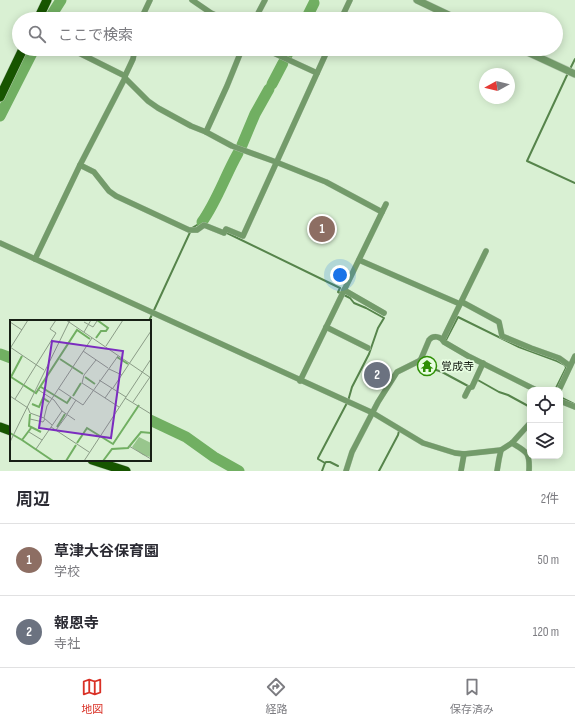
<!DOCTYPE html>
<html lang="ja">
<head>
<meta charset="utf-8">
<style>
	:root { --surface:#fff; --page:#f7f7f7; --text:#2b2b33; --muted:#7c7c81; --line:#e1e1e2; --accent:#d93025 }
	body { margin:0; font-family:"Sofia Sans Condensed","Noto Sans JP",sans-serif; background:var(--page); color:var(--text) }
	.controls { position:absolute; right:12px; bottom:12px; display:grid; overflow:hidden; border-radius:8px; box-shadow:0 2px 10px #0003 }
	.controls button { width:36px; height:36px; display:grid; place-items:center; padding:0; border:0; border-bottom:1px solid var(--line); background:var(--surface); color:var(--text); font:20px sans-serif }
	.compass { position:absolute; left:479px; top:68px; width:36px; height:36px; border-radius:50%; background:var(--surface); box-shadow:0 2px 10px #0003; rotate:262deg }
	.you { position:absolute; left:340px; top:275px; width:14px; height:14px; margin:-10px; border:3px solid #fff; border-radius:50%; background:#1a73e8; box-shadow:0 0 0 6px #1a73e833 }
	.badge { display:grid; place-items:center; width:26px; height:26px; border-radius:50%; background:var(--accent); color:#fff; font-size:13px; font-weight:700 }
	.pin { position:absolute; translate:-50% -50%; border:2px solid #fff; box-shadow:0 1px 4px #0006 }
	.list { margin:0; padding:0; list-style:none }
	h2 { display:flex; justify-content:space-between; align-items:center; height:52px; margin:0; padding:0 16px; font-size:17px }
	h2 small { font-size:13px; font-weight:400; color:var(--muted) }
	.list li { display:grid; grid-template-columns:26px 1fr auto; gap:12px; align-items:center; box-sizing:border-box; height:72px; padding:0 16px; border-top:1px solid var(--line) }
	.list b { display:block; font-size:15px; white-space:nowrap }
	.list p { margin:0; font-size:13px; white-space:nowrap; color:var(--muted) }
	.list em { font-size:13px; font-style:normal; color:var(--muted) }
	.icon { flex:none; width:22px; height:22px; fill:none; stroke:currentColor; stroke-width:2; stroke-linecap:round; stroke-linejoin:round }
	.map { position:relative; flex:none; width:575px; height:471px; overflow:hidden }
	.search { position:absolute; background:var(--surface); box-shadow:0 2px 10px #0003; left:12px; right:12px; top:12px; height:44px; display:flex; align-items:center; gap:10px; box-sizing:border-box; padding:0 14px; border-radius:22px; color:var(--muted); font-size:15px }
	.sheet { height:196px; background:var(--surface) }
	nav { display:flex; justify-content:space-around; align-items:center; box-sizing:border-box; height:56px; border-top:1px solid var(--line); background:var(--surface); font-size:11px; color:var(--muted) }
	nav a { display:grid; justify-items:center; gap:2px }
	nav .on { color:var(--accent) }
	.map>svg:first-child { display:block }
</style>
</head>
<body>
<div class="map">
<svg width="575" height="471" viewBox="0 0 575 471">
	<rect width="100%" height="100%" fill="#d9f0d3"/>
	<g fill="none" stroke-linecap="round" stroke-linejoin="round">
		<g stroke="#56844b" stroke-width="2">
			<path d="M570 69 575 59"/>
			<path d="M568 73 527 161 575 183"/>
			<path d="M225 232 340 288 338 292 350 298 354 303 366 308 384 318 378 328 369 354 352 387 348 401 318 458V459L325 463 322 471"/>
			<path d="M149 321 192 228 202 222 204 223"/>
			<path d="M444 341 446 340 458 317 519 347 557 361 565 365 566 368 555 390"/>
			<path d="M422 360 421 363 422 365 442 372 468 386H470"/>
			<path d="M476 379 499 392 508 395 530 407"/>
			<path d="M560 397 574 404"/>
			<path d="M325 463 326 462H330L338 466"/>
			<path d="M379 471 398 435 399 431"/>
		</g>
		<g stroke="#71af62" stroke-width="11">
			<path d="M49 19 61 0"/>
			<path d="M306 19 314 3"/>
			<path d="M287 55 290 49"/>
			<path d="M272 84 283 63"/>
			<path d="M0 116 34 49"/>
			<path d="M242 145 255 114 269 89"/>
			<path d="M202 222C217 201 225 176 238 153"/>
			<path d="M0 354 11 358"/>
			<path d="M150 420 186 437 214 457 239 471"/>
		</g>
		<g stroke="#b6cab1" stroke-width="6">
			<g id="minor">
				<path d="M192 0 211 13 224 19"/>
				<path d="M141 19 150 0"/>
				<path d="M255 19 265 0"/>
				<path d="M341 19 350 0"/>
				<path d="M71 49 125 76V78L148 101 158 108 191 126 206 132 232 146 276 162 326 182 382 212"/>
				<path d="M265 49 317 73"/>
				<path d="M125 76 133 59 135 49"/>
				<path d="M206 132 227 86 242 49"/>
				<path d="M80 165 94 172 109 191 116 196 189 230H197L204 225 224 233 226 229 243 236 328 49"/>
				<path d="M0 243 373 413 423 443 455 453 464 454 501 450 512 443 530 423"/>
				<path d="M35 259 80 165 125 78"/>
				<path d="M359 260 460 304"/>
				<path d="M344 290 384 313"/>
				<path d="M462 302 499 322 502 336 531 348 559 358 570 366"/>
				<path d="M326 327 368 348"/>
				<path d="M443 339 486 251"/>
				<path d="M300 381 386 204"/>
				<path d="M559 390 575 356"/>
				<path d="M465 396 469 388 472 387 483 363"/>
				<path d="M560 401 575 407"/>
				<path d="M512 443C527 452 530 452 529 471"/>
				<path d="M346 471 352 452 378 402 397 372 419 361 421 359 429 340C433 335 441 336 444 342L468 356 536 390"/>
				<path d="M461 471 464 454"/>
				<path d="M497 471 499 459 501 450"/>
			</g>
		</g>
		<g stroke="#b6cab1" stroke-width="8">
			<g id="tertiary">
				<path d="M417 0 457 19"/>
				<path d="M521 49 575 74"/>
			</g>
		</g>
		<g stroke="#b6cab1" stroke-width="10">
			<g id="primary">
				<path d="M38 19 47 0"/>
				<path d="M0 97 23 49"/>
				<path d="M0 427 11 431"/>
				<path d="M92 460 126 471"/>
			</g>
		</g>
		<use href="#minor" stroke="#739b6a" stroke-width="5.5"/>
		<use href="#tertiary" stroke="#739b6a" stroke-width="7"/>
		<use href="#primary" stroke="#175500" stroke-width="9"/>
	</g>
	<defs>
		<g id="temple-ring" transform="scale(1)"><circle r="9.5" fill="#e6fde0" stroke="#2e8f05" stroke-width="1.5"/><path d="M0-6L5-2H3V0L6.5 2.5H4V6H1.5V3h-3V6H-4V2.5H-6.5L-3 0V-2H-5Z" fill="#2e8f05"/></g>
	</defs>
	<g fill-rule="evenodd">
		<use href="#temple-ring" x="427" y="366"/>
	</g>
	<g text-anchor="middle" stroke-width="3.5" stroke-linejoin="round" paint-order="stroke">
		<g font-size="11" fill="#171f15" stroke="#e6fde0" text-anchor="start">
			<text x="441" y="370">覚成寺</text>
		</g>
	</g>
	<g transform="translate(10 320)">
		<rect width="141" height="141" fill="#d9f0d3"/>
		<path d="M129 117 141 123 140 137 133 135 122 127Z" fill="#98c68d"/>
		<path fill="none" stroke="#71af62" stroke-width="2" d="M86 18 91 11H96L98 8 87 0M12 36 1 57 26 73 67 10 80 19M107 37 118 44M50 39 73 54M75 57 85 64M31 67 57 83 61 77M63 76 71 63M22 84 29 87 33 78 39 82M20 94 19 106 31 112M47 107 55 94M0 113 12 120 21 108M12 120 43 141M67 123 77 108 103 124 129 85M56 141 66 125M93 141 102 129 118 128 131 112 141 113"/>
		<path fill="none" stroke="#8b9c87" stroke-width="1" d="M56 0 141 58M0 2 12 10M74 2 83 7 87 1M74 12 81 0M96 26 113 0M0 27 34 50M1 27 18 0M73 31 98 48M86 40 74 55 72 63 109 87M99 49 112 55M89 60 116 77M103 68 141 11M27 69 44 80 52 91 65 100M49 69 73 85M0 76 18 88 20 93 34 98 42 105M95 78 102 68M115 78 141 94M5 79 46 13 40 9 46 0M123 82 140 57M73 85 108 36M57 94 66 80M34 98 37 86 82 18M20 99 33 102 35 99M41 107 79 132M46 110 57 95M19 112 32 120M0 122 60 0M119 126 141 139M26 129 52 91M74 141 141 39"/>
		<path fill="#7b2cbf" fill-opacity="0.15" stroke="#7b2cbf" stroke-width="2" d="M42 21 113 31 101 118 29 108Z"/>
		<rect width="141" height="141" fill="none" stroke="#171f15" stroke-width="2"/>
	</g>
</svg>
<div class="controls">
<button><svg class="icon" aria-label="locate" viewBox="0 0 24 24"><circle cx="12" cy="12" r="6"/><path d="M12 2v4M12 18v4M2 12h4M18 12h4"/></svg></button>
<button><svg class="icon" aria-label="layers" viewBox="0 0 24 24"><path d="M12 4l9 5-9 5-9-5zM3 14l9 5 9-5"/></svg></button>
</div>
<svg class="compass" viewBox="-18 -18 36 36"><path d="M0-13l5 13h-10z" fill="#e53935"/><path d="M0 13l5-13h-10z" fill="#7c7c81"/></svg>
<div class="you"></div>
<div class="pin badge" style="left:322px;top:229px;background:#8d6e63">1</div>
<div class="pin badge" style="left:377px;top:375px;background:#6b7280">2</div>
<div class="search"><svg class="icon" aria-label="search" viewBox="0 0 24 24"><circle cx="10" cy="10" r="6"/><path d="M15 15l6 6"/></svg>ここで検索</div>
</div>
<section class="sheet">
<h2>周辺<small>2件</small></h2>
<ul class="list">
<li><span class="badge" style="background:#8d6e63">1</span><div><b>草津大谷保育園</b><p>学校</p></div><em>50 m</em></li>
<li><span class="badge" style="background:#6b7280">2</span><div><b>報恩寺</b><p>寺社</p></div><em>120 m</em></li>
</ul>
</section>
<nav>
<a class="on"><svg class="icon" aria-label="map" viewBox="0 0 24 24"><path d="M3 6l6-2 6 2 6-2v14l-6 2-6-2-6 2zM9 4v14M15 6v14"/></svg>地図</a>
<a><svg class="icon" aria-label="directions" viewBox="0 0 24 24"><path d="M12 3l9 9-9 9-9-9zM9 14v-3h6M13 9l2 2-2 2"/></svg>経路</a>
<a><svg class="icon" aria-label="saved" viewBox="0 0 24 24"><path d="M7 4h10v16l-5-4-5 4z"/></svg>保存済み</a>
</nav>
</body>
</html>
